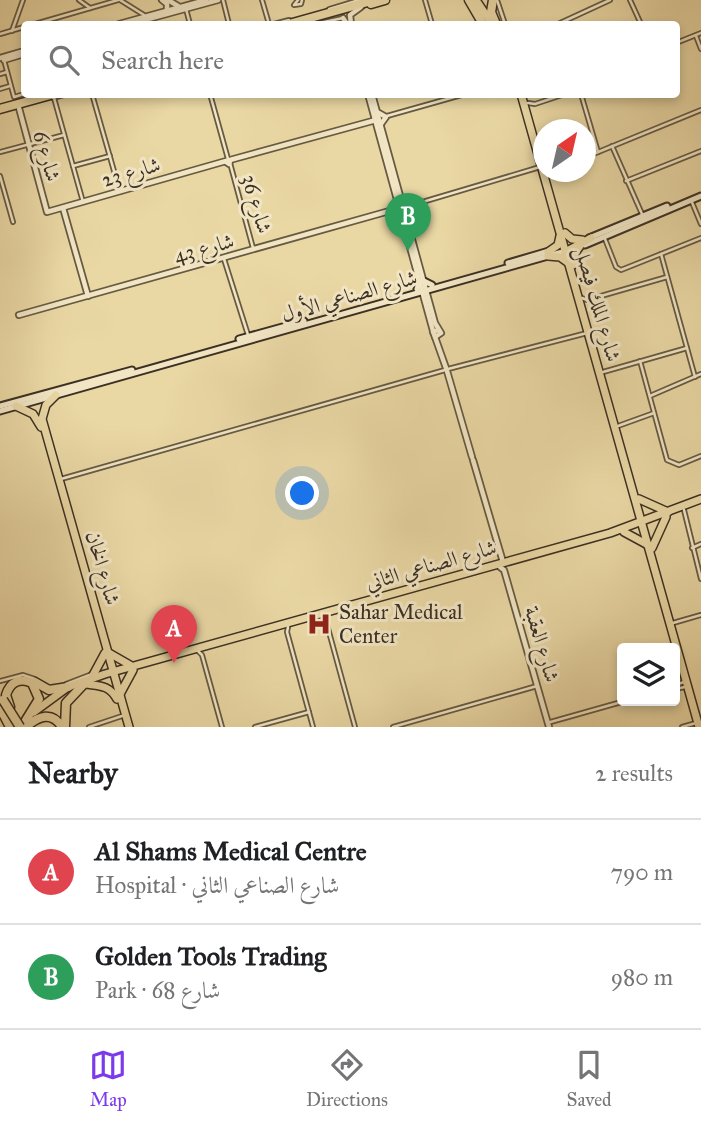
<!DOCTYPE html>
<html lang="en">
<head>
<meta charset="utf-8">
<style>
	:root { --surface:#fff; --page:#f6f6f6; --text:#202124; --muted:#757577; --line:#e0e0e0; --accent:#7c3aed }
	body { margin:0; font-family:"IM FELL Great Primer",Amiri,serif; background:var(--page); color:var(--text) }
	.controls { position:absolute; right:21px; bottom:21px; display:grid; overflow:hidden; border-radius:7px; box-shadow:0 4px 10px #0003 }
	.controls button { width:63px; height:63px; display:grid; place-items:center; padding:0; border:0; border-bottom:2px solid var(--line); background:var(--surface); color:var(--text); font:35px sans-serif }
	.compass { position:absolute; left:533px; top:119px; width:63px; height:63px; border-radius:50%; background:var(--surface); box-shadow:0 4px 10px #0003; rotate:34deg }
	.you { position:absolute; left:303px; top:494px; width:24px; height:24px; margin:-18px; border:5px solid #fff; border-radius:50%; background:#1a73e8; box-shadow:0 0 0 10px #1a73e833 }
	.badge { display:grid; place-items:center; width:46px; height:46px; border-radius:50%; background:var(--accent); color:#fff; font-size:23px; font-weight:700 }
	.pin { position:absolute; translate:-50% -58px; filter:drop-shadow(0 2px 4px #0008) }
	.pin::after { content:''; position:absolute; top:37px; width:24px; height:21px; background:inherit; clip-path:polygon(0 0,100% 0,50% 100%) }
	.list { margin:0; padding:0; list-style:none }
	h2 { display:flex; justify-content:space-between; align-items:center; height:91px; margin:0; padding:0 28px; font-size:30px }
	h2 small { font-size:23px; font-weight:400; color:var(--muted) }
	.list li { display:grid; grid-template-columns:46px 1fr auto; gap:21px; align-items:center; box-sizing:border-box; height:105px; padding:0 28px; border-top:2px solid var(--line) }
	.list b { display:block; font-size:26px; white-space:nowrap }
	.list p { margin:0; font-size:23px; white-space:nowrap; color:var(--muted) }
	.list em { font-size:23px; font-style:normal; color:var(--muted) }
	.icon { flex:none; width:38px; height:38px; fill:none; stroke:currentColor; stroke-width:2; stroke-linecap:round; stroke-linejoin:round }
	.map { position:relative; flex:none; width:701px; height:727px; overflow:hidden }
	.search { position:absolute; background:var(--surface); box-shadow:0 4px 10px #0003; left:21px; right:21px; top:21px; height:77px; display:flex; align-items:center; gap:18px; box-sizing:border-box; padding:0 24px; border-radius:7px; color:var(--muted); font-size:26px }
	.sheet { height:301px; background:var(--surface) }
	nav { display:flex; justify-content:space-around; align-items:center; box-sizing:border-box; height:98px; border-top:2px solid var(--line); background:var(--surface); font-size:19px; color:var(--muted) }
	nav a { display:grid; justify-items:center; gap:4px }
	nav .on { color:var(--accent) }
	.map>svg:first-child { display:block }
</style>
</head>
<body>
<div class="map">
<svg width="701" height="727" viewBox="0 0 701 727">
	<rect width="100%" height="100%" fill="#e9d7a4"/>
	<filter id="stains"><feTurbulence type="fractalNoise" baseFrequency=".00286" numOctaves="4"/><feColorMatrix values="0 0 0 0 .2 0 0 0 0 .09 0 0 0 0 .02 0 0 0 .5 -.17"/></filter>
	<radialGradient id="worn" r=".72"><stop offset=".6" stop-color="#630" stop-opacity="0"/><stop offset="1" stop-color="#630" stop-opacity=".3"/></radialGradient>
	<g fill="none" stroke-linecap="round" stroke-linejoin="round">
		<g stroke="#665a43" stroke-width="6">
			<g id="minor">
				<path d="M79 0 90 8"/>
				<path d="M120 0 144 15"/>
				<path d="M223 0 229 24"/>
				<path d="M262 0 269 24"/>
				<path d="M298 0 294 5 301 4 302 0"/>
				<path d="M425 0 432 24"/>
				<path d="M497 0 505 24"/>
				<path d="M630 0 641 24"/>
				<path d="M186 9 190 24"/>
				<path d="M329 9 359 0"/>
				<path d="M35 24 118 0"/>
				<path d="M274 24 289 20"/>
				<path d="M315 24 343 18"/>
				<path d="M558 24 610 0"/>
				<path d="M12 31 23 0"/>
				<path d="M0 34 24 27"/>
				<path d="M696 36 701 49"/>
				<path d="M676 43 701 33"/>
				<path d="M4 60 14 97 24 94"/>
				<path d="M0 74 7 72"/>
				<path d="M0 89 10 86"/>
				<path d="M92 94 120 192"/>
				<path d="M210 94 228 159"/>
				<path d="M581 94 598 152"/>
				<path d="M53 98 67 94"/>
				<path d="M54 98 83 202"/>
				<path d="M528 103 535 104 565 94"/>
				<path d="M387 116 465 94"/>
				<path d="M612 146 642 214"/>
				<path d="M0 152 64 135"/>
				<path d="M586 157 701 110"/>
				<path d="M230 163 253 248"/>
				<path d="M73 166 110 156"/>
				<path d="M0 176 13 222"/>
				<path d="M548 176 552 172"/>
				<path d="M626 181 701 151"/>
				<path d="M691 200 701 224"/>
				<path d="M404 210 409 206 540 167"/>
				<path d="M605 239 616 267 621 270 701 238"/>
				<path d="M661 254 695 377"/>
				<path d="M224 259 248 335"/>
				<path d="M582 298 587 300 667 277"/>
				<path d="M640 361 667 460 679 465 701 456"/>
				<path d="M448 369 587 333"/>
				<path d="M603 372 687 348"/>
				<path d="M650 396 701 374"/>
				<path d="M618 426 654 413"/>
				<path d="M61 479 445 370"/>
				<path d="M684 510 701 579"/>
				<path d="M692 548 701 544"/>
				<path d="M327 615 326 621 355 727"/>
				<path d="M673 623 701 615"/>
				<path d="M288 627 287 632 313 727"/>
				<path d="M198 651 202 655 222 727"/>
				<path d="M0 681 23 675 35 679"/>
				<path d="M66 684 92 674"/>
				<path d="M675 685 684 682"/>
				<path d="M675 689 685 687"/>
				<path d="M547 723 625 701"/>
				<path d="M89 727 122 716"/>
				<path d="M255 727 309 712"/>
				<path d="M393 727 537 686"/>
				<path d="M682 727 696 723"/>
			</g>
		</g>
		<g stroke="#665a43" stroke-width="8">
			<g id="tertiary">
				<path d="M162 0 167 4V10"/>
				<path d="M168 0 178 6"/>
				<path d="M343 18 347 24"/>
				<path d="M119 24 206 0"/>
				<path d="M130 24 218 0"/>
				<path d="M351 24 350 15 361 7"/>
				<path d="M0 58 24 51"/>
				<path d="M4 60 24 54"/>
				<path d="M368 94 433 331"/>
				<path d="M372 94 435 323 441 333 435 337 433 332 438 330"/>
				<path d="M19 108 47 212 226 161"/>
				<path d="M377 112 386 117 381 124"/>
				<path d="M228 160 230 161 229 164 226 162Z"/>
				<path d="M230 160 376 120"/>
				<path d="M63 208 88 296"/>
				<path d="M19 315 400 208"/>
				<path d="M435 337 446 368"/>
				<path d="M447 371 472 457"/>
				<path d="M473 460 503 562"/>
				<path d="M500 567 504 570 549 727"/>
			</g>
		</g>
		<g stroke="#3b3023" stroke-width="9">
			<g id="secondary">
				<path d="M589 238 667 206"/>
				<path d="M585 245 701 196"/>
				<path d="M508 263 549 251"/>
				<path d="M424 281 432 285"/>
				<path d="M417 289 420 281"/>
				<path d="M239 339 304 321"/>
				<path d="M0 406 132 370"/>
				<path d="M0 411 566 251"/>
			</g>
		</g>
		<g stroke="#3b3023" stroke-width="10">
			<g id="primary">
				<path d="M476 0 492 24"/>
				<path d="M521 94 699 727"/>
				<path d="M565 233 572 239 582 240"/>
				<path d="M548 252 558 245 560 236"/>
				<path d="M565 252 591 238"/>
				<path d="M548 256 560 257 567 262"/>
				<path d="M573 265 575 253 580 246"/>
				<path d="M56 395 46 405 42 419 129 727"/>
				<path d="M16 406 33 414 41 427"/>
				<path d="M639 499 668 512"/>
				<path d="M624 532 648 545"/>
				<path d="M652 548 666 517"/>
				<path d="M109 653 130 665"/>
				<path d="M92 677 105 653"/>
				<path d="M86 684C100 686 109 685 117 699"/>
				<path d="M120 694 133 670"/>
				<path d="M34 712 68 687 105 674 610 533 701 499"/>
			</g>
		</g>
		<g stroke="#3b3023" stroke-width="11">
			<g id="motorway">
				<path d="M469 0 483 24"/>
				<path d="M493 0 491 12 496 24"/>
				<path d="M371 4 385 0"/>
				<path d="M289 24 375 0"/>
				<path d="M0 109 54 94"/>
				<path d="M35 682 49 690 68 687"/>
				<path d="M10 707 6 695C10 682 20 677 32 683L39 699 26 720"/>
				<path d="M0 708 10 727"/>
				<path d="M27 726C39 716 52 711 62 727"/>
				<path d="M65 727 66 703 83 685"/>
			</g>
		</g>
		<use href="#minor" stroke="#f1e5c4" stroke-width="2.5"/>
		<use href="#tertiary" stroke="#f1e5c4" stroke-width="4.5"/>
		<use href="#secondary" stroke="#f1e5c4" stroke-width="5"/>
		<use href="#primary" stroke="#e9d7a4" stroke-width="7"/>
		<use href="#motorway" stroke="#e9d7a4" stroke-width="8"/>
		<g stroke="#3b3023" stroke-width="11" stroke-linecap="butt">
			<path id="motorway-bridge" d="M3 700 20 727"/>
		</g>
		<use href="#motorway-bridge" stroke="#e9d7a4" stroke-width="8"/>
	</g>
	<defs>
		<g id="hospital-bare" transform="scale(1.89)"><path d="M-5-5h3v3.5h4V-5h3V5h-3V1.5h-4V5h-3Z" fill="#8f2418" stroke="#f1e5c4" stroke-width="2.5" paint-order="stroke"/></g>
	</defs>
	<g fill-rule="evenodd">
		<use href="#hospital-bare" x="319" y="624"/>
	</g>
	<g text-anchor="middle" stroke-width="6" stroke-linejoin="round" paint-order="stroke">
		<g font-size="21" fill="#3b3023" stroke="#f1e5c4">
			<text transform="translate(47 156) rotate(74)" y="7">شارع 6</text>
			<text transform="translate(131 172) rotate(-16)" y="7">شارع 23</text>
			<text transform="translate(257 204) rotate(74)" y="7">شارع 36</text>
			<text transform="translate(204 248) rotate(-15)" y="7">شارع 43</text>
			<text transform="translate(349 296) rotate(-16)" y="7">شارع الصناعي الأول</text>
			<text transform="translate(598 304) rotate(74)" y="7">شارع الملك فيصل</text>
			<text transform="translate(431 565) rotate(-16)" y="7">شارع الصناعي الثاني</text>
			<text transform="translate(103 568) rotate(74)" y="7">شارع الخان</text>
			<text transform="translate(542 644) rotate(74)" y="7">شارع العقبة</text>
		</g>
		<g font-size="21" fill="#3b3023" stroke="#f1e5c4" text-anchor="start">
			<text x="339" y="619">Sahar Medical<tspan x="339" dy="24">Center</tspan></text>
		</g>
	</g>
	<rect width="100%" height="100%" filter="url(#stains)"/>
	<rect width="100%" height="100%" fill="url(#worn)"/>
</svg>
<div class="controls">
<button><svg class="icon" aria-label="layers" viewBox="0 0 24 24"><path d="M12 4l9 5-9 5-9-5zM3 14l9 5 9-5"/></svg></button>
</div>
<svg class="compass" viewBox="-18 -18 36 36"><path d="M0-13l5 13h-10z" fill="#e53935"/><path d="M0 13l5-13h-10z" fill="#757577"/></svg>
<div class="you"></div>
<div class="pin badge" style="left:174px;top:663px;background:#e0444e">A</div>
<div class="pin badge" style="left:408px;top:251px;background:#2e9e5b">B</div>
<div class="search"><svg class="icon" aria-label="search" viewBox="0 0 24 24"><circle cx="10" cy="10" r="6"/><path d="M15 15l6 6"/></svg>Search here</div>
</div>
<section class="sheet">
<h2>Nearby<small>2 results</small></h2>
<ul class="list">
<li><span class="badge" style="background:#e0444e">A</span><div><b>Al Shams Medical Centre</b><p>Hospital · شارع الصناعي الثاني</p></div><em>790 m</em></li>
<li><span class="badge" style="background:#2e9e5b">B</span><div><b>Golden Tools Trading</b><p>Park · شارع 68</p></div><em>980 m</em></li>
</ul>
</section>
<nav>
<a class="on"><svg class="icon" aria-label="map" viewBox="0 0 24 24"><path d="M3 6l6-2 6 2 6-2v14l-6 2-6-2-6 2zM9 4v14M15 6v14"/></svg>Map</a>
<a><svg class="icon" aria-label="directions" viewBox="0 0 24 24"><path d="M12 3l9 9-9 9-9-9zM9 14v-3h6M13 9l2 2-2 2"/></svg>Directions</a>
<a><svg class="icon" aria-label="saved" viewBox="0 0 24 24"><path d="M7 4h10v16l-5-4-5 4z"/></svg>Saved</a>
</nav>
</body>
</html>
